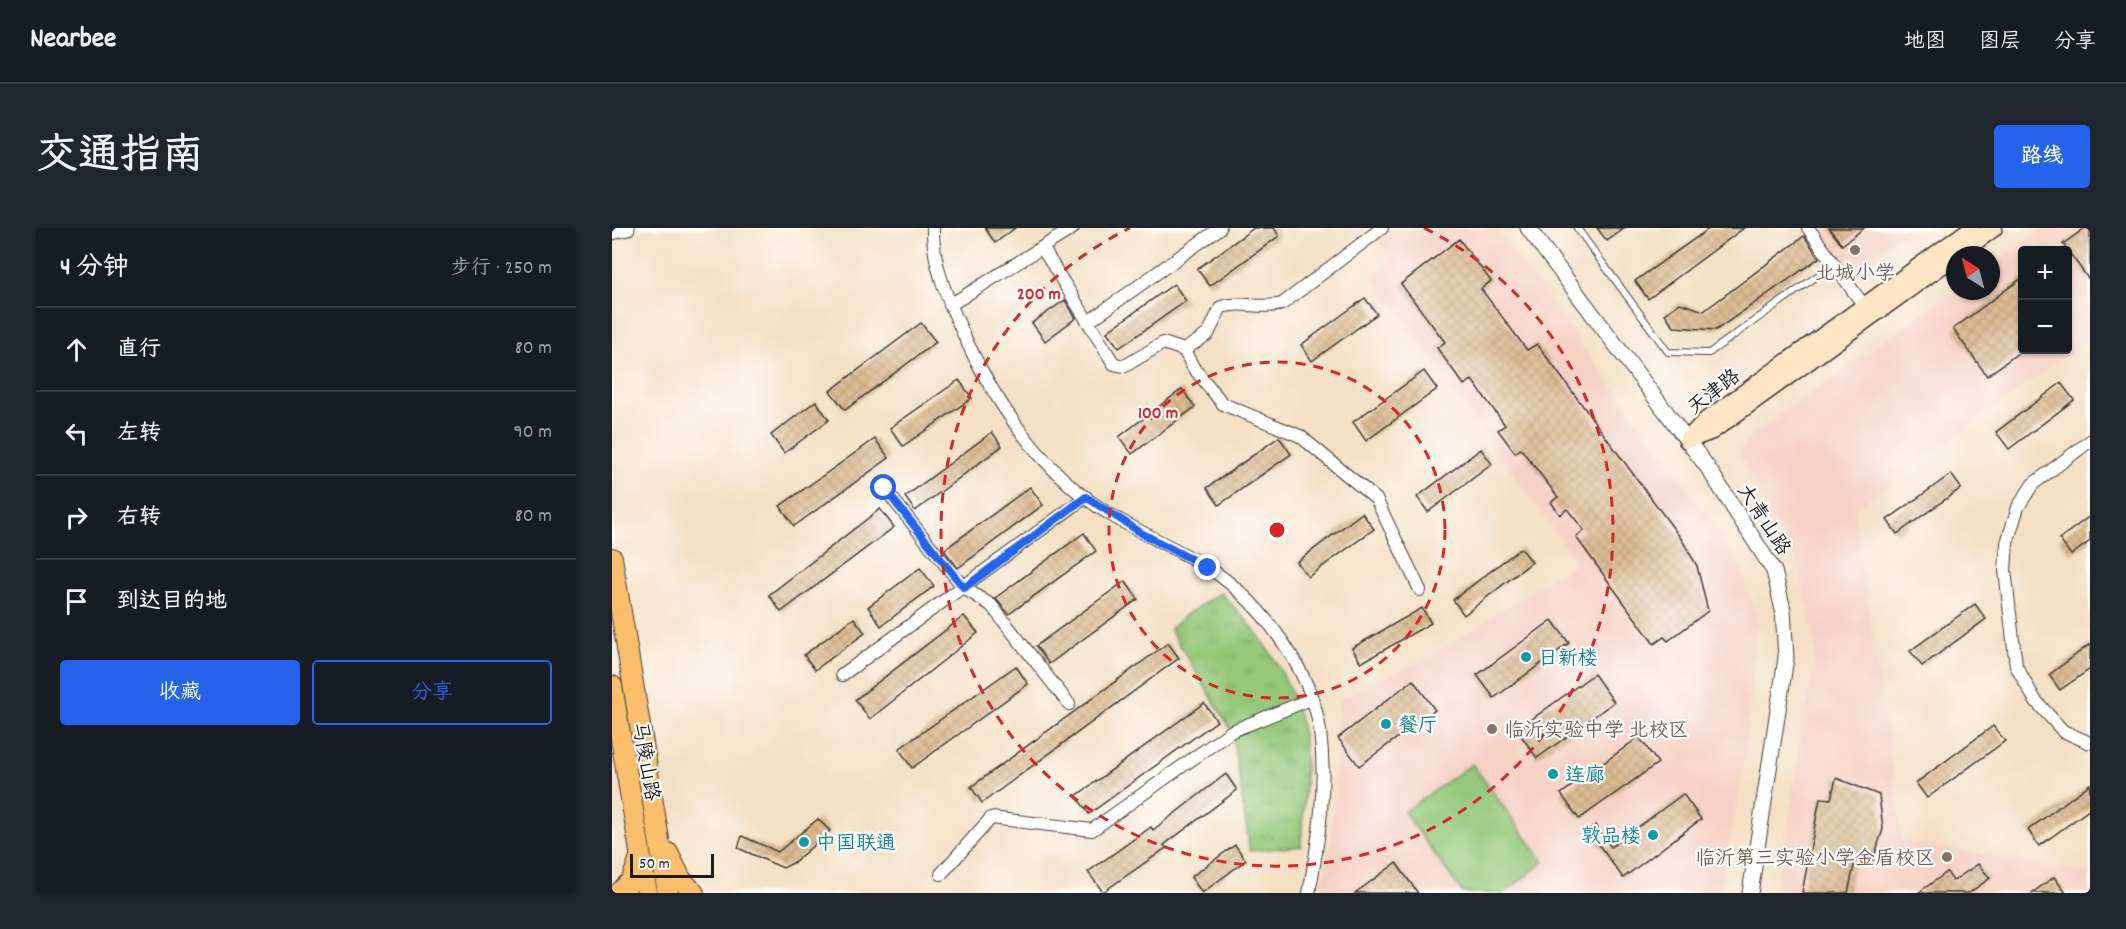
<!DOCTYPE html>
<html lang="zh">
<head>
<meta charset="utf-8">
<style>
	:root { --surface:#171b24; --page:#20242c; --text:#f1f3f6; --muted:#9ea1a6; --line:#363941; --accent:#2563eb }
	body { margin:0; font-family:Dekko,"LXGW WenKai TC",sans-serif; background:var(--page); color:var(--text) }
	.controls { position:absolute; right:18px; top:18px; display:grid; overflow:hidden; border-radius:6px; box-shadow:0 2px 4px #0004 }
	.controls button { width:54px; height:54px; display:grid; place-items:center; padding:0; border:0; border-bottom:2px solid var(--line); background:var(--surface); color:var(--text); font:30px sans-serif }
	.compass { position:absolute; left:1334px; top:18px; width:54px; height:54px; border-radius:50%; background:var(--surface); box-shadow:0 2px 4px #0004; rotate:324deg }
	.scale { position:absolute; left:18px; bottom:15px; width:84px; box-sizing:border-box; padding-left:6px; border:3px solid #1c1c1c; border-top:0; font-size:16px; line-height:21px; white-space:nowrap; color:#1c1c1c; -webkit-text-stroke:4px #fff; paint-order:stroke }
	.stop { position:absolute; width:18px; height:18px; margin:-14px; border:4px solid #2563eb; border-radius:50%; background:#fff }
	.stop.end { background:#2563eb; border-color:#fff; box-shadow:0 2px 6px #0008 }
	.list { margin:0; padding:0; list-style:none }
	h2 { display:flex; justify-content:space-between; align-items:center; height:78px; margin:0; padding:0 24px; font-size:26px }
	h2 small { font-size:20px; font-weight:400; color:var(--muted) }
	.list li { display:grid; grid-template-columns:39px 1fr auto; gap:18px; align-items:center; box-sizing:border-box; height:84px; padding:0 24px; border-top:2px solid var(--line) }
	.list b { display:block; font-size:22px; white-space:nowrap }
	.list em { font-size:20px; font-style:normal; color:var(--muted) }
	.actions { display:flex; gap:12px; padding:18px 24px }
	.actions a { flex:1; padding:14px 0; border:2px solid var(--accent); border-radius:6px; text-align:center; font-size:21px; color:var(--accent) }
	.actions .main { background:var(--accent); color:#fff }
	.icon { flex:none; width:33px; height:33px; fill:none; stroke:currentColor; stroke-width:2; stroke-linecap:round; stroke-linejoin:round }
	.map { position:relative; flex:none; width:1478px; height:665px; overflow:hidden; border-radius:6px }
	header { display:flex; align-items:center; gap:36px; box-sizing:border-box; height:84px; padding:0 30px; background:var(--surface); border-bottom:2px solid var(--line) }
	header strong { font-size:28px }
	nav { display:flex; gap:33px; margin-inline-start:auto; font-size:21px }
	.intro { display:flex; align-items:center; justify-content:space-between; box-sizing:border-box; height:144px; padding:0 36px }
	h1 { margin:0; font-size:42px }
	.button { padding:15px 27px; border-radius:6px; background:var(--accent); color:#fff; font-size:21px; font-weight:700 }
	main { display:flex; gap:36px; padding:0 36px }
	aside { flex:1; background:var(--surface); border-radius:6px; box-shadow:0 2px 4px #0004 }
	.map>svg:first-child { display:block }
</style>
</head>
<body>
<header>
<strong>Nearbee</strong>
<nav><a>地图</a><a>图层</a><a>分享</a></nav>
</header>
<div class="intro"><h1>交通指南</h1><a class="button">路线</a></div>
<main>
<aside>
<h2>4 分钟<small>步行 · 250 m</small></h2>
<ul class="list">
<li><svg class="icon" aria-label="ahead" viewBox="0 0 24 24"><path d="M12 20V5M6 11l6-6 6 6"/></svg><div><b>直行</b></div><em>80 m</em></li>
<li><svg class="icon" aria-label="left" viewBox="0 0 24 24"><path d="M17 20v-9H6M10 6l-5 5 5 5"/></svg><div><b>左转</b></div><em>90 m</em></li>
<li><svg class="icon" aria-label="right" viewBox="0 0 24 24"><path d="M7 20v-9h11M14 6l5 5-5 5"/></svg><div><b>右转</b></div><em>80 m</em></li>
<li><svg class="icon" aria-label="arrive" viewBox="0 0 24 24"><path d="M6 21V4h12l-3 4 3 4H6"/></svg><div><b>到达目的地</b></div></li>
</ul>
<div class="actions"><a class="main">收藏</a><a>分享</a></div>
</aside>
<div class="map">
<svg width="1478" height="665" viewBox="0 0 1478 665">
	<defs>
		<pattern id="park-tufts" width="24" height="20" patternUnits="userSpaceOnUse" patternTransform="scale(1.5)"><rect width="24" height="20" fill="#95c879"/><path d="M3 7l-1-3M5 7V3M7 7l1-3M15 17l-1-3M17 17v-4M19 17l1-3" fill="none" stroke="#80ab68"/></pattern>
		<pattern id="building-cross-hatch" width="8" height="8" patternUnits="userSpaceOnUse" patternTransform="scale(1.5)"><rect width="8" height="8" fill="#dcbc93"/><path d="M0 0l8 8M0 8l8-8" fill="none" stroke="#bca17e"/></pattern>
	</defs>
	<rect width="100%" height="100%" fill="#fff"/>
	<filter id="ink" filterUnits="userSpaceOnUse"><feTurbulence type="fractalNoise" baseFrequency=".0167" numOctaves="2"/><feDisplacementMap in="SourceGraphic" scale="12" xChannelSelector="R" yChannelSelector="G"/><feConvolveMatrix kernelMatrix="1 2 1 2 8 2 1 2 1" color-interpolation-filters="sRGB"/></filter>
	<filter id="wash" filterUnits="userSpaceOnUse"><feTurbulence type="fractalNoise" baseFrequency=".008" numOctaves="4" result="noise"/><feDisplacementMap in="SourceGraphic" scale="24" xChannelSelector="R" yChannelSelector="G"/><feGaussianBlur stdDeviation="1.35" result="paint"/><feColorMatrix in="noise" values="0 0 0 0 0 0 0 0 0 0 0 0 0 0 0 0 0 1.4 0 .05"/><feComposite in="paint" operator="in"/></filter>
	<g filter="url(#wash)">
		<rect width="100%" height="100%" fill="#f4e0c5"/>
		<g fill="#f6d2c5" fill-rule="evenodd">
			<path d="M757 0H884L1099 292 1130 342 1146 395 1131 544 1108 665H709L720 605 728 471 820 428 964 334 761 49 780 31Z"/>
			<path d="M1203 0H1297L1236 45Z"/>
			<path d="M1432 0H1478V110L1242 282 1291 613 1478 645V665H1164L1204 423 1188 341 1140 254 1128 225 1140 207 1343 63H1379V37ZM1410 22H1456V122H1410Z"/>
		</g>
		<path fill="#95c879" stroke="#58724a" stroke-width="1.5" d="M860 536 932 634 892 665H851L792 584Z"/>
		<path fill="url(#park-tufts)" stroke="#58724a" stroke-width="1.5" d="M608 365C652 406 690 463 693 527 695 557 690 588 689 618L638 623 620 503 558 401 575 386Z"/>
		<g id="blocks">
			<g fill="url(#building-cross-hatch)">
				<path d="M373 0H403L383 15Z"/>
				<path d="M642 0H662L667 8 598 58 585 41Z"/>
				<path d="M985 0H1013L995 13Z"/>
				<path d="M1098 0H1132L1036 71 1023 53Z"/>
				<path d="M1217 0H1252L1230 17Z"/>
				<path d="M1473 0H1478V53L1451 16Z"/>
				<path d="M1192 8 1207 30 1104 102 1062 99 1053 86 1068 75 1092 83Z"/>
				<path d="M847 11 879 53 869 61 915 122 925 116 1070 312 1085 338 1096 383 1056 413 1052 409 1042 416 964 309 972 302 955 281 948 287 939 274 946 269 909 221 903 225 886 202 893 197 860 152 852 157 825 120 833 114 789 56Z"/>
				<path d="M1410 50V122L1375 148 1341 101Z"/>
				<path d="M562 56 574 73 507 120 495 104Z"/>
				<path d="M753 70 765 86 700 133 689 117Z"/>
				<path d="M453 72 464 90 433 113 420 95Z"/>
				<path d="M309 95 324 114 233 182 218 163Z"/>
				<path d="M812 143 825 161 754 213 741 194Z"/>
				<path d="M347 152 360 170 291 218 278 200Z"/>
				<path d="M1449 155 1462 172 1397 221 1384 204Z"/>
				<path d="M570 161 583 179 520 226 507 209Z"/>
				<path d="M204 173 217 192 172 225 159 207Z"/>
				<path d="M380 204 390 218 303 283 293 269Z"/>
				<path d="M667 209 679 226 607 277 595 260Z"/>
				<path d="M263 211 277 230 182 298 168 278Z"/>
				<path d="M869 221 880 236 816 284 805 269Z"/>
				<path d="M1339 246 1349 260 1285 306 1275 292Z"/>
				<path d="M418 259 431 277 346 340 332 322Z"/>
				<path d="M268 281 282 299 169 384 157 367Z"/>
				<path d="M750 285 762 301 696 349 685 334Z"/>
				<path d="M1478 288V313L1459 327 1447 311Z"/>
				<path d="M472 305 484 323 397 386 383 370Z"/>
				<path d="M909 320 920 334 852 387 841 372Z"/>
				<path d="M308 340 322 358 269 398 256 379Z"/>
				<path d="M513 353 526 371 437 436 424 418Z"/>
				<path d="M1363 376 1374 391 1310 438 1298 423Z"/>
				<path d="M810 380 819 395 749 435 740 420Z"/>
				<path d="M352 388 366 405 258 491 243 472Z"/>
				<path d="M242 390 253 405 203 442 192 427Z"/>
				<path d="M940 392 957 415 882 470 865 447Z"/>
				<path d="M556 415 567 430 370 575 359 559Z"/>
				<path d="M1478 416V441L1448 462 1437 447Z"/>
				<path d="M404 438 416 456 300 540 287 521Z"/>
				<path d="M982 446 1002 474 925 530 905 502Z"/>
				<path d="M801 452 823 482 747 538 726 510Z"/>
				<path d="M592 475 605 493 477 586 464 568Z"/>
				<path d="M1381 498 1393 513 1315 570 1304 555Z"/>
				<path d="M1027 509 1046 535 967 591 949 566Z"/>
				<path d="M614 546 625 562 552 617 554 620 491 664 476 644 539 599 541 602Z"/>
				<path d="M1224 550 1267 567 1271 601 1260 635 1243 633 1236 665H1190L1208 570 1219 571Z"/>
				<path d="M1478 556V581L1427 618 1416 602Z"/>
				<path d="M1071 566 1089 591 1011 650 976 602 983 597 999 619Z"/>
				<path d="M206 591 218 603 181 635 171 640 126 620 130 608 166 624Z"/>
				<path d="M623 617 634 632 590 665 579 649Z"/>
				<path d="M784 635 806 665H743Z"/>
				<path d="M1366 636 1378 650 1357 665H1306L1335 644 1341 653Z"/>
				<path d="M1442 649 1454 665H1420Z"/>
			</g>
		</g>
	</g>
	<g filter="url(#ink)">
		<use href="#blocks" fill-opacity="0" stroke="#3c3935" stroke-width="1.5"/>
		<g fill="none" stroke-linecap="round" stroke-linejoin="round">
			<g stroke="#3c3935" stroke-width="8">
				<path id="service" d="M965 0 1056 124 1097 125 1222 36"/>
			</g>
			<g stroke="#3c3935" stroke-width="14">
				<g id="minor">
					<path d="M321 0C320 40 340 81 356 116 381 168 416 220 459 258 499 294 551 312 595 339 647 371 700 442 708 503 715 558 707 611 697 665"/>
					<path d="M1196 0 1252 78"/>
					<path d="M431 21 502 136 513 138 551 115 572 122 581 139 611 176 688 208 764 271 808 362"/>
					<path d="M338 77 461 0"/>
					<path d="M476 94 608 0"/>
					<path d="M572 122 596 106 609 79C632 72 646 82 670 76L770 0"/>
					<path d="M1478 213 1421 256 1406 279 1395 315 1393 342 1404 438 1423 472 1451 503 1478 515"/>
					<path d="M272 260 352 360 379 377 457 476"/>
					<path d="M230 447 474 269"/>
					<path d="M329 646 379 590 480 602 620 503 699 471"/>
				</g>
			</g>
			<g stroke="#3c3935" stroke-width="17">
				<g id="tertiary">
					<path d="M916 0 1096 240 1162 343 1171 382 1174 430 1138 665"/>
					<path d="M0 4 15 0"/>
				</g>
			</g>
			<g stroke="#3c3935" stroke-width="19">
				<g id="secondary">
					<path d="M1345 27 1382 0"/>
					<path d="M1079 211 1100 203 1343 28"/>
					<path d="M1075 212 1093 193 1360 0"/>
				</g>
			</g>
			<g stroke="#3c3935" stroke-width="22">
				<g id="primary">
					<path d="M0 330 56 665"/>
					<path d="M0 458 35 665"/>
					<path d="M56 625 69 651 82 665"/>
					<path d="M7 665 20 652 28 629"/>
				</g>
			</g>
			<use href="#service" stroke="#fff" stroke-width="6"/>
			<use href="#minor" stroke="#fff" stroke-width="12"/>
			<use href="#tertiary" stroke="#fff" stroke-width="15"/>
			<use href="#secondary" stroke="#fde5c5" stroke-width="16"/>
			<use href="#primary" stroke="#fabe6d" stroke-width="20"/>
		</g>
	</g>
	<g fill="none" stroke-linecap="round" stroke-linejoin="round" filter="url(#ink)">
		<path stroke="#2563eb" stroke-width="8" d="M272 260 352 360 474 269 531 306 596 340"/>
	</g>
	<g fill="none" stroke="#d62828" stroke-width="3" stroke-dasharray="10 8">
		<circle cx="665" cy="302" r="168"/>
		<path d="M812 0A336 336 0 1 1 518 0"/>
	</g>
	<g fill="#8d6e63" stroke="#fff" stroke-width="2">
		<circle cx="1243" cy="22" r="6"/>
		<circle cx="880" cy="501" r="6"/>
		<circle cx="1335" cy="629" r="6"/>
	</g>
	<g fill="#0f9aa8" stroke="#fff" stroke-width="2">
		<circle cx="914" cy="429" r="6"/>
		<circle cx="774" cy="496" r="6"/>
		<circle cx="941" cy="546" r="6"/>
		<circle cx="1041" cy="607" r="6"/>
		<circle cx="192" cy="614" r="6"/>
	</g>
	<g text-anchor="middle" stroke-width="4.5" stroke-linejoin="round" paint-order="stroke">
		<g font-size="20" fill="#785e54" stroke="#fff">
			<text x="1243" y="51">北城小学</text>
			<text x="892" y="508" text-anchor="start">临沂实验中学 北校区</text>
			<text x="1323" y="636" text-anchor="end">临沂第三实验小学金盾校区</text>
		</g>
		<g font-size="20" fill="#1c1c1c" stroke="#fff">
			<text transform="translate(1101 163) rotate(-38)" y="7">天津路</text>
			<text transform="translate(1153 291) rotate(57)" y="7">大青山路</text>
			<text transform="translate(35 533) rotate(80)" y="7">马陵山路</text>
		</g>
		<g font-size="20" fill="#0d838f" stroke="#fff" text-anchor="start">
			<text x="926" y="436">日新楼</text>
			<text x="786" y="503">餐厅</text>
			<text x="953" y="553">连廊</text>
			<text x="1029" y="614" text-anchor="end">敦品楼</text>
			<text x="204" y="621">中国联通</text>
		</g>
	</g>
	<circle cx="665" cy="302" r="9" fill="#d62828" stroke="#fff" stroke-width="3"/>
	<g font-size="18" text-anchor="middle" font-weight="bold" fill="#d62828" stroke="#fff" stroke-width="4.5" stroke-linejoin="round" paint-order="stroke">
		<text x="427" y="71">200 m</text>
		<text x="546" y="190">100 m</text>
	</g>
</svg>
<div class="controls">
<button>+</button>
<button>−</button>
</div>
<svg class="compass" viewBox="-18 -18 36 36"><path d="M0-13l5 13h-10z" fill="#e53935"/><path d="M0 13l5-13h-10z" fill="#9ea1a6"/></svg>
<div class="scale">50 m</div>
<div class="stop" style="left:272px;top:260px"></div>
<div class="stop end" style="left:596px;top:340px"></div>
</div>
</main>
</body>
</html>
